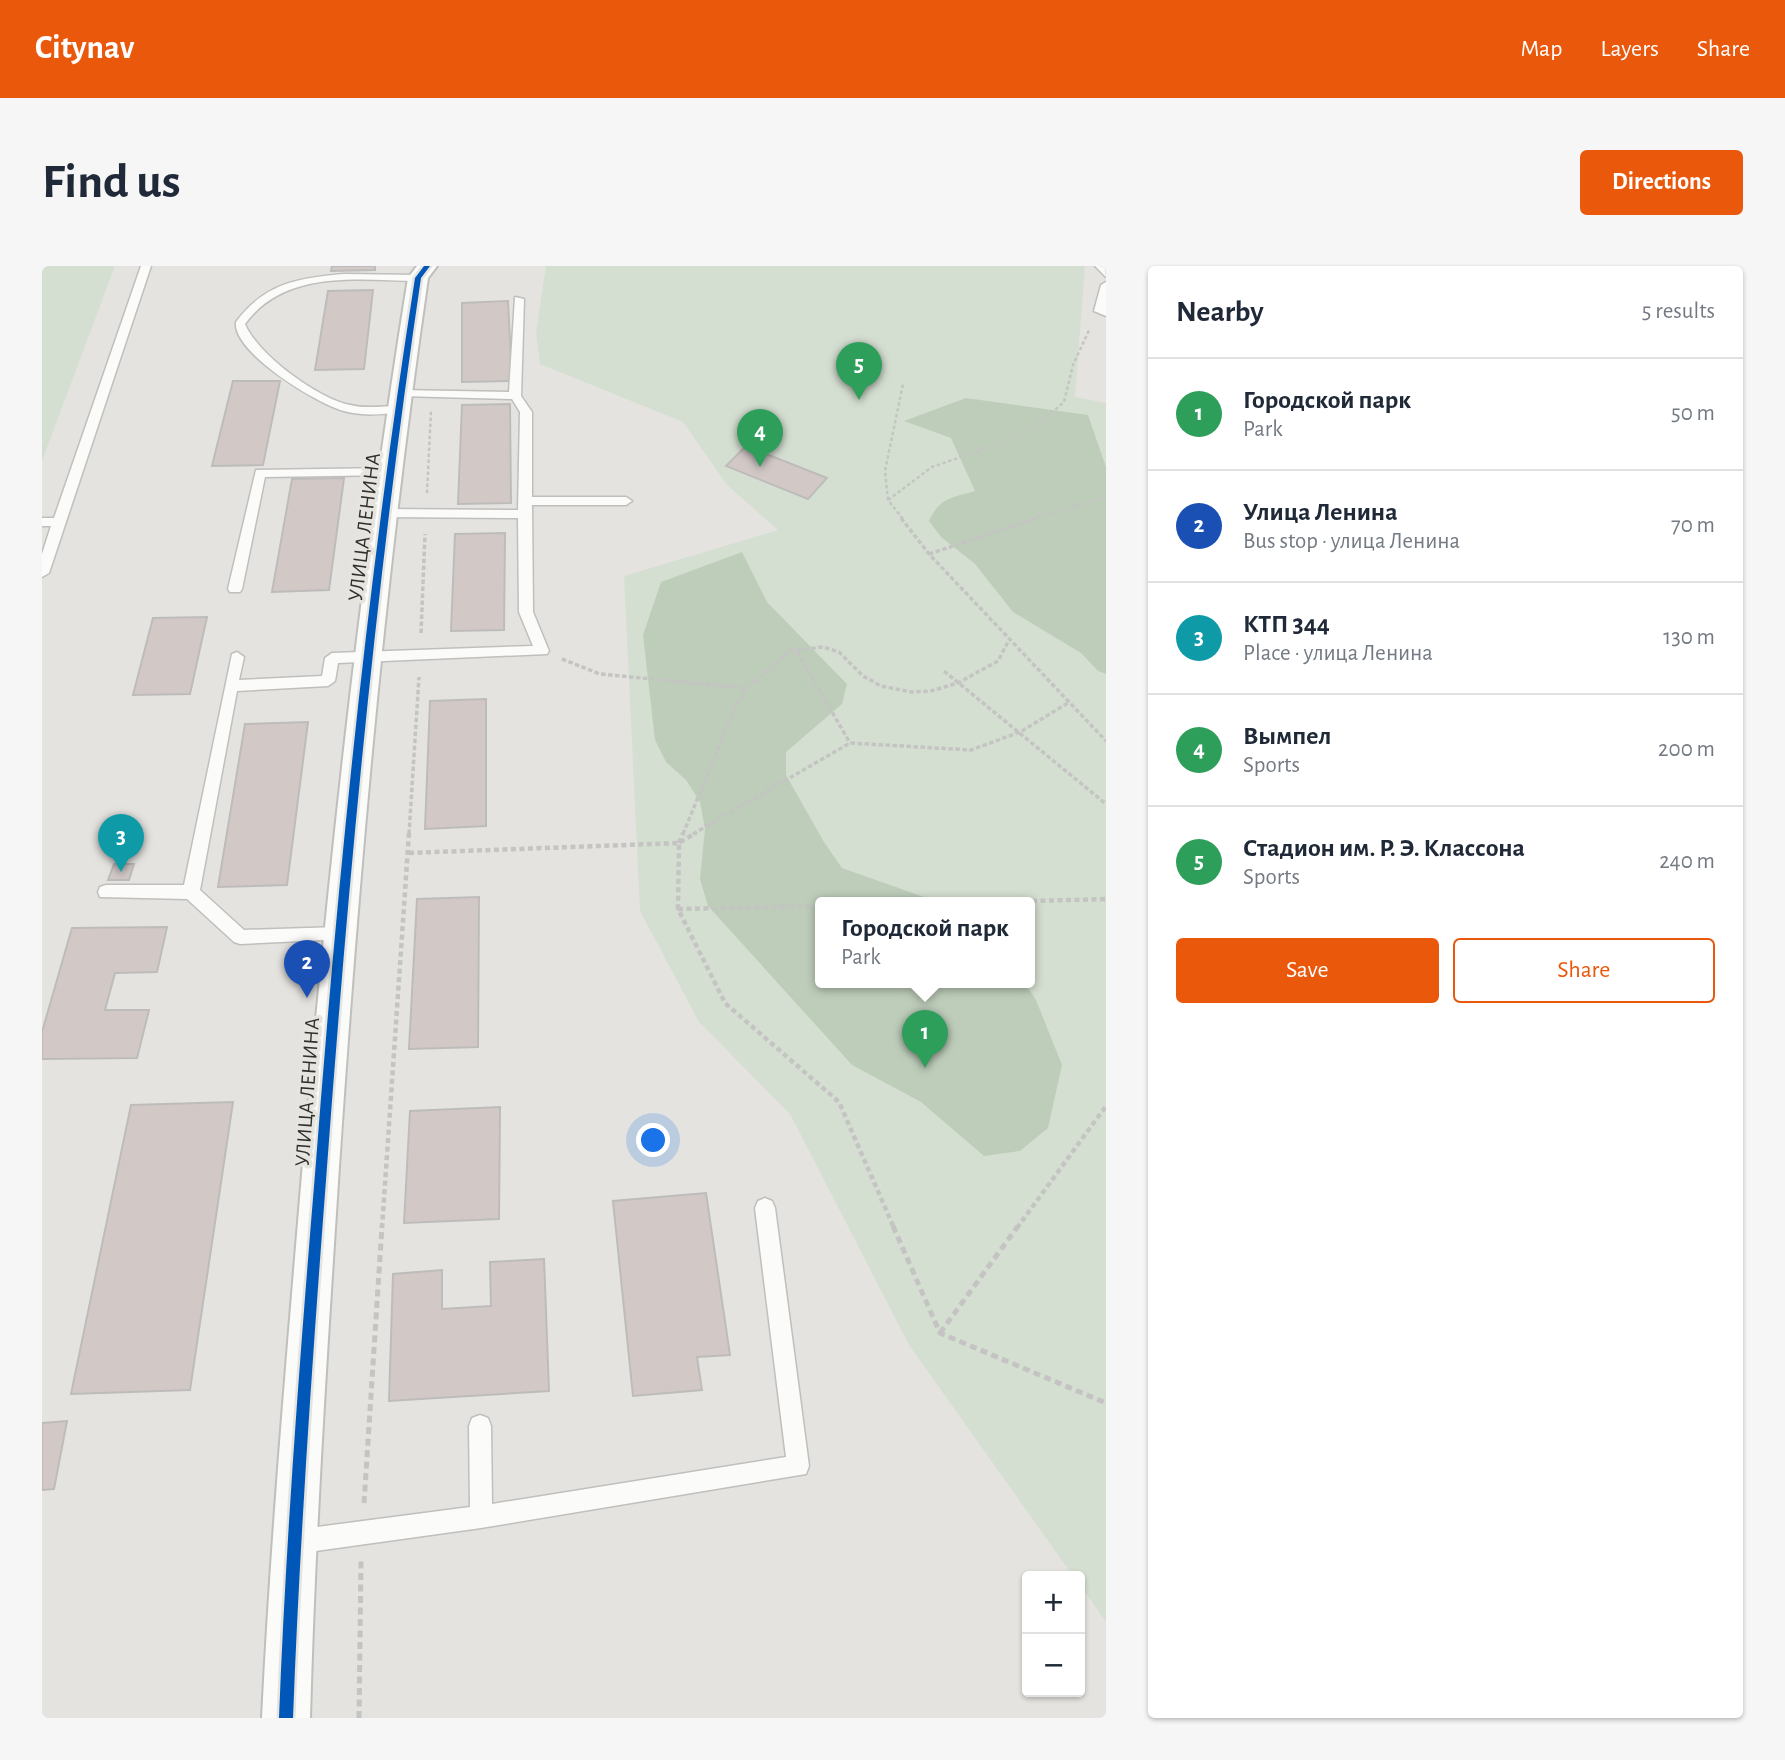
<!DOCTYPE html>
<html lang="en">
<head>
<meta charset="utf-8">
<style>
	:root { --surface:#fff; --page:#f6f6f7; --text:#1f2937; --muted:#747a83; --line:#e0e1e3; --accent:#ea580c }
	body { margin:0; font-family:"Alegreya Sans",sans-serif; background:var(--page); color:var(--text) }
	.controls { position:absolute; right:21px; bottom:21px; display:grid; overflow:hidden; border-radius:7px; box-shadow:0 2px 5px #0004 }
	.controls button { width:63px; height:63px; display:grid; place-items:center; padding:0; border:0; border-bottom:2px solid var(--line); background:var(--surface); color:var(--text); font:35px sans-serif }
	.you { position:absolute; left:612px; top:875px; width:24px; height:24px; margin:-18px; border:5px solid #fff; border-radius:50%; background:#1a73e8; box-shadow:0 0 0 10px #1a73e833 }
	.badge { display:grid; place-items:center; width:46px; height:46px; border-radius:50%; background:var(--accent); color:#fff; font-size:23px; font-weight:700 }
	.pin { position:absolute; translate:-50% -58px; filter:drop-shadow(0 2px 4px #0008) }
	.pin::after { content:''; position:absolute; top:37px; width:24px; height:21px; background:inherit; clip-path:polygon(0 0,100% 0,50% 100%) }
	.popup { position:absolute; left:773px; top:631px; width:220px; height:91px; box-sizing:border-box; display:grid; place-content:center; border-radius:7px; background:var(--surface); filter:drop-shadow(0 2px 5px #0005); font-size:23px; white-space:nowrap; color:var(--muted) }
	.popup b { font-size:26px; color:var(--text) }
	.popup::after { content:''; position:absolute; left:50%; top:100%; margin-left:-14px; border:14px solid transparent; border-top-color:var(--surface) }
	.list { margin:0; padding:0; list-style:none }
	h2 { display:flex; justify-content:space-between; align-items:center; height:91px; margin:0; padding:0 28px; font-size:30px }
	h2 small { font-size:23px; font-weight:400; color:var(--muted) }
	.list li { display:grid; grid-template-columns:46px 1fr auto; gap:21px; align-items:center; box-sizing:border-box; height:112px; padding:0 28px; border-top:2px solid var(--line) }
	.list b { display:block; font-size:26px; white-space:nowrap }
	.list p { margin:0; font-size:23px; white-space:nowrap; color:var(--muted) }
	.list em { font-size:23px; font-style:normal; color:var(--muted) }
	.actions { display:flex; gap:14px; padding:21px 28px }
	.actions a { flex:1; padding:16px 0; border:2px solid var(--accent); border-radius:7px; text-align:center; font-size:24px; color:var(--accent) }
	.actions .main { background:var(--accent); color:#fff }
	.map { position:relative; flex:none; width:1064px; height:1452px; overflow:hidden; border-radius:7px }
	header { display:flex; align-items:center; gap:42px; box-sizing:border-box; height:98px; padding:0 35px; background:var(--accent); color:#fff }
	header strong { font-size:33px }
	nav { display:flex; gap:38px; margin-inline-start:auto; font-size:24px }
	.intro { display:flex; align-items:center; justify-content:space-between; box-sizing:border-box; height:168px; padding:0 42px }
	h1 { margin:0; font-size:49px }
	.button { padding:18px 32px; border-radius:7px; background:var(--accent); color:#fff; font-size:24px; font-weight:700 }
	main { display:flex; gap:42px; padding:0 42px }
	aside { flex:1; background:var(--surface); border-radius:7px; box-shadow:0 2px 5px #0004 }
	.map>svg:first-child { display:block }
</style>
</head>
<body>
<header>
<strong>Citynav</strong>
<nav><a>Map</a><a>Layers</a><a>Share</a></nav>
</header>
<div class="intro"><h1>Find us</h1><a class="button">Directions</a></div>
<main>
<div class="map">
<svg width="1064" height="1452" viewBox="0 0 1064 1452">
	<rect width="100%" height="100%" fill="#e4e3e0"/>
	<g fill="#d5dfd1" fill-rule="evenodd">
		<path d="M0 0H73L0 195Z"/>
		<path d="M504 0H1043L1033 131 1064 137V1356L1038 1319V1310H1031L867 1079 748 848 657 756 598 645 582 310 736 264 685 219 641 156 498 98 494 67ZM778 636H988V716H778Z"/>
	</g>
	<g fill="#becdba">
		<path d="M924 132 1046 149 1064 201V408L1056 405 1039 387 971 346 933 298 899 271 887 255C898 231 910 232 933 225L909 172 862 155Z"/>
		<path d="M700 286 725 336 805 418 800 438 744 486V509L782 576 800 602 896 636H778V716H982L994 734 1020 799 1006 862 978 885 942 890 879 836 810 799 666 640 658 613 663 563 658 536 644 514 624 496 613 474 601 369 619 316Z"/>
	</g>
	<g fill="#d2c9c7" stroke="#bebcba" stroke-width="2">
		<path d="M290 0H333V4L289 5Z"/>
		<path d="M331 24 322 103 273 104 286 25Z"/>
		<path d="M466 35 470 115 420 116V37Z"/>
		<path d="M191 115H238L221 199 170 200Z"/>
		<path d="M468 138 469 237 416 238 420 139Z"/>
		<path d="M704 180 785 212 766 233 684 200Z"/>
		<path d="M302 212 287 324 230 326 250 213Z"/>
		<path d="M463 267 462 364 409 365 413 268Z"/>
		<path d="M165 351 148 428 91 429 111 352Z"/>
		<path d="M444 433V560L383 563 388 435Z"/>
		<path d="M266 456 245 619 176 621 203 458Z"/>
		<path d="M72 598H92L87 614H66Z"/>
		<path d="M437 631 436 781 367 783 375 633Z"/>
		<path d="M125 661 115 706 73 707 63 744H107L95 792 0 793V766L30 662Z"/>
		<path d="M191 836 148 1124 29 1128 89 839Z"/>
		<path d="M458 841 457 953 362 957 368 845Z"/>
		<path d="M664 927 688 1089 655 1091 660 1124 591 1130 571 935Z"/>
		<path d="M502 993 507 1125 347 1135 351 1008 400 1004V1043L449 1040 448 996Z"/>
		<path d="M25 1155 12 1223 0 1224V1157Z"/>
	</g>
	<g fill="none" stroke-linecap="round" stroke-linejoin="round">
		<g stroke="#bfbfbd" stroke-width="3">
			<g id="service">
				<path d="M99 0H109L7 307 0 311V288L9 260H0V252H12Z"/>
				<path d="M1053 0H1063L1064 11Z"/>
				<path d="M302 8 376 9 381 12 376 15C315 14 243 3 203 58 215 88 276 133 308 139 324 143 341 140 357 140L361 141V145C343 149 319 150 302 145 275 138 190 86 194 56 223 17 256 12 302 8Z"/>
				<path d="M1064 16V50L1052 45 1059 19Z"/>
				<path d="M473 31 482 33 479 130 490 146V231H584L590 235 584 239H490L491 346 507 385 505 388 296 397 293 415 286 420 195 425 158 624 202 664 297 661 303 663 305 668 303 673 198 678 192 676 145 633 58 631 56 626 58 621 64 619H142L190 388 195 386 202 391 197 414 280 410 283 392 290 387 491 380 477 346 476 252 342 251 336 247 342 243 476 244 478 146 470 133 358 130 352 127 358 124 467 126Z"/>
				<path d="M347 202 353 206 351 209 223 211 200 323 198 326H188L186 323 214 204Z"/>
				<path d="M723 932 730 935 733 942 767 1200 764 1208 439 1262 252 1288 244 1284 240 1276 244 1268 252 1264 428 1241 427 1160 430 1152 438 1149 446 1152 449 1160 450 1238 744 1191 713 942 716 935Z"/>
			</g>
		</g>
		<g stroke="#bfbfbd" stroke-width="4">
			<path id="minor" d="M375 0H395L386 12C343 307 317 604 297 901 285 1085 273 1268 268 1452H220C229 1270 245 1089 260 908 286 608 318 309 366 12Z"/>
		</g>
		<g stroke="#c4c4c3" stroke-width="2.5" stroke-dasharray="3.5 2.5" stroke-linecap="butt">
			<path d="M385 227 389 145"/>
			<path d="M846 234 890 201 953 179 1001 154 1022 136 1031 99 1048 62"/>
			<path d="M861 253 846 234 843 205 861 118"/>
			<path d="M989 253 1064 231"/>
		</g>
		<g stroke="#c4c4c3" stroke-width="3.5" stroke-dasharray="4.5 2.5" stroke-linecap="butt">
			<path d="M859 252 887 288 1064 475"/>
			<path d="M887 288 994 252"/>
			<path d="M379 367 383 268"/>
			<path d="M755 386 808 477"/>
			<path d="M520 393 558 408 704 422"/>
			<path d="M902 405 1064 538"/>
			<path d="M367 568 377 411"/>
			<path d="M641 568 689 451 704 422 748 385 781 381 797 386 821 410 839 420 869 426 889 425 916 417 956 395 967 374"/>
			<path d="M651 568 808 477 929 484 978 466 1026 437"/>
		</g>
		<g stroke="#c4c4c3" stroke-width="4.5" stroke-dasharray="5 3.5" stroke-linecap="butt">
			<path d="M638 576 654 567"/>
			<path d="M637 577 641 567"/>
			<path d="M367 587 637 577 636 643 683 737 797 836 852 962"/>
			<path d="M956 636 1064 633"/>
			<path d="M636 643 778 640"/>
			<path d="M340 962 367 567"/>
			<path d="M975 962 1064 840"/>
		</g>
		<g stroke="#c4c4c3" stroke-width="5" stroke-dasharray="7 4.5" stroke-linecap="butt">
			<path d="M851 960 898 1067 1064 1137"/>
			<path d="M898 1067 976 960"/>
			<path d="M322 1237 340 960"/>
			<path d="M317 1452 319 1295"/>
		</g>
		<use href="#service" fill="#fbfbfa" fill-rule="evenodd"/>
		<use href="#minor" fill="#fbfbfa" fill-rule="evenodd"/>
		<g stroke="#e5e4df" stroke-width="5">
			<path id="cycleway" d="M382 0H388L379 12C335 307 307 604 285 901 271 1084 258 1268 251 1452H237C244 1270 258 1089 273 908 296 608 326 309 373 12Z"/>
		</g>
		<use href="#cycleway" fill="#0057b8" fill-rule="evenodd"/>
	</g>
	<g text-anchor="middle" stroke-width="7" stroke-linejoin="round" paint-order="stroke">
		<g font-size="21" fill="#2f2f2d" stroke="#e5e4df">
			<text transform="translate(322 261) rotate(-83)" y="7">УЛИЦА ЛЕНИНА</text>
			<text transform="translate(265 826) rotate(-86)" y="7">УЛИЦА ЛЕНИНА</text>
		</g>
	</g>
</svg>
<div class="controls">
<button>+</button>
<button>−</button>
</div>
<div class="you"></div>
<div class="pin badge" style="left:883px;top:802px;background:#2e9e5b">1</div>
<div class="popup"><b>Городской парк</b>Park</div>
<div class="pin badge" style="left:265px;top:732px;background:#1a4fb4">2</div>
<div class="pin badge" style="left:79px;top:606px;background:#0f9aa8">3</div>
<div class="pin badge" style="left:718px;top:201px;background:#2e9e5b">4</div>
<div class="pin badge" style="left:817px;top:134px;background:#2e9e5b">5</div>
</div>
<aside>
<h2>Nearby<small>5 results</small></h2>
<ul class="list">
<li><span class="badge" style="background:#2e9e5b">1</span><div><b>Городской парк</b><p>Park</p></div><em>50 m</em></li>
<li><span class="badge" style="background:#1a4fb4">2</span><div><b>Улица Ленина</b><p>Bus stop · улица Ленина</p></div><em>70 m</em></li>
<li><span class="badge" style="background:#0f9aa8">3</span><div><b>КТП 344</b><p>Place · улица Ленина</p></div><em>130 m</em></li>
<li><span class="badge" style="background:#2e9e5b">4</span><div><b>Вымпел</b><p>Sports</p></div><em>200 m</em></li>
<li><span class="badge" style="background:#2e9e5b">5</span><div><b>Стадион им. Р. Э. Классона</b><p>Sports</p></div><em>240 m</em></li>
</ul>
<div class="actions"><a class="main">Save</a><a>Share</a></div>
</aside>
</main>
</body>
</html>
